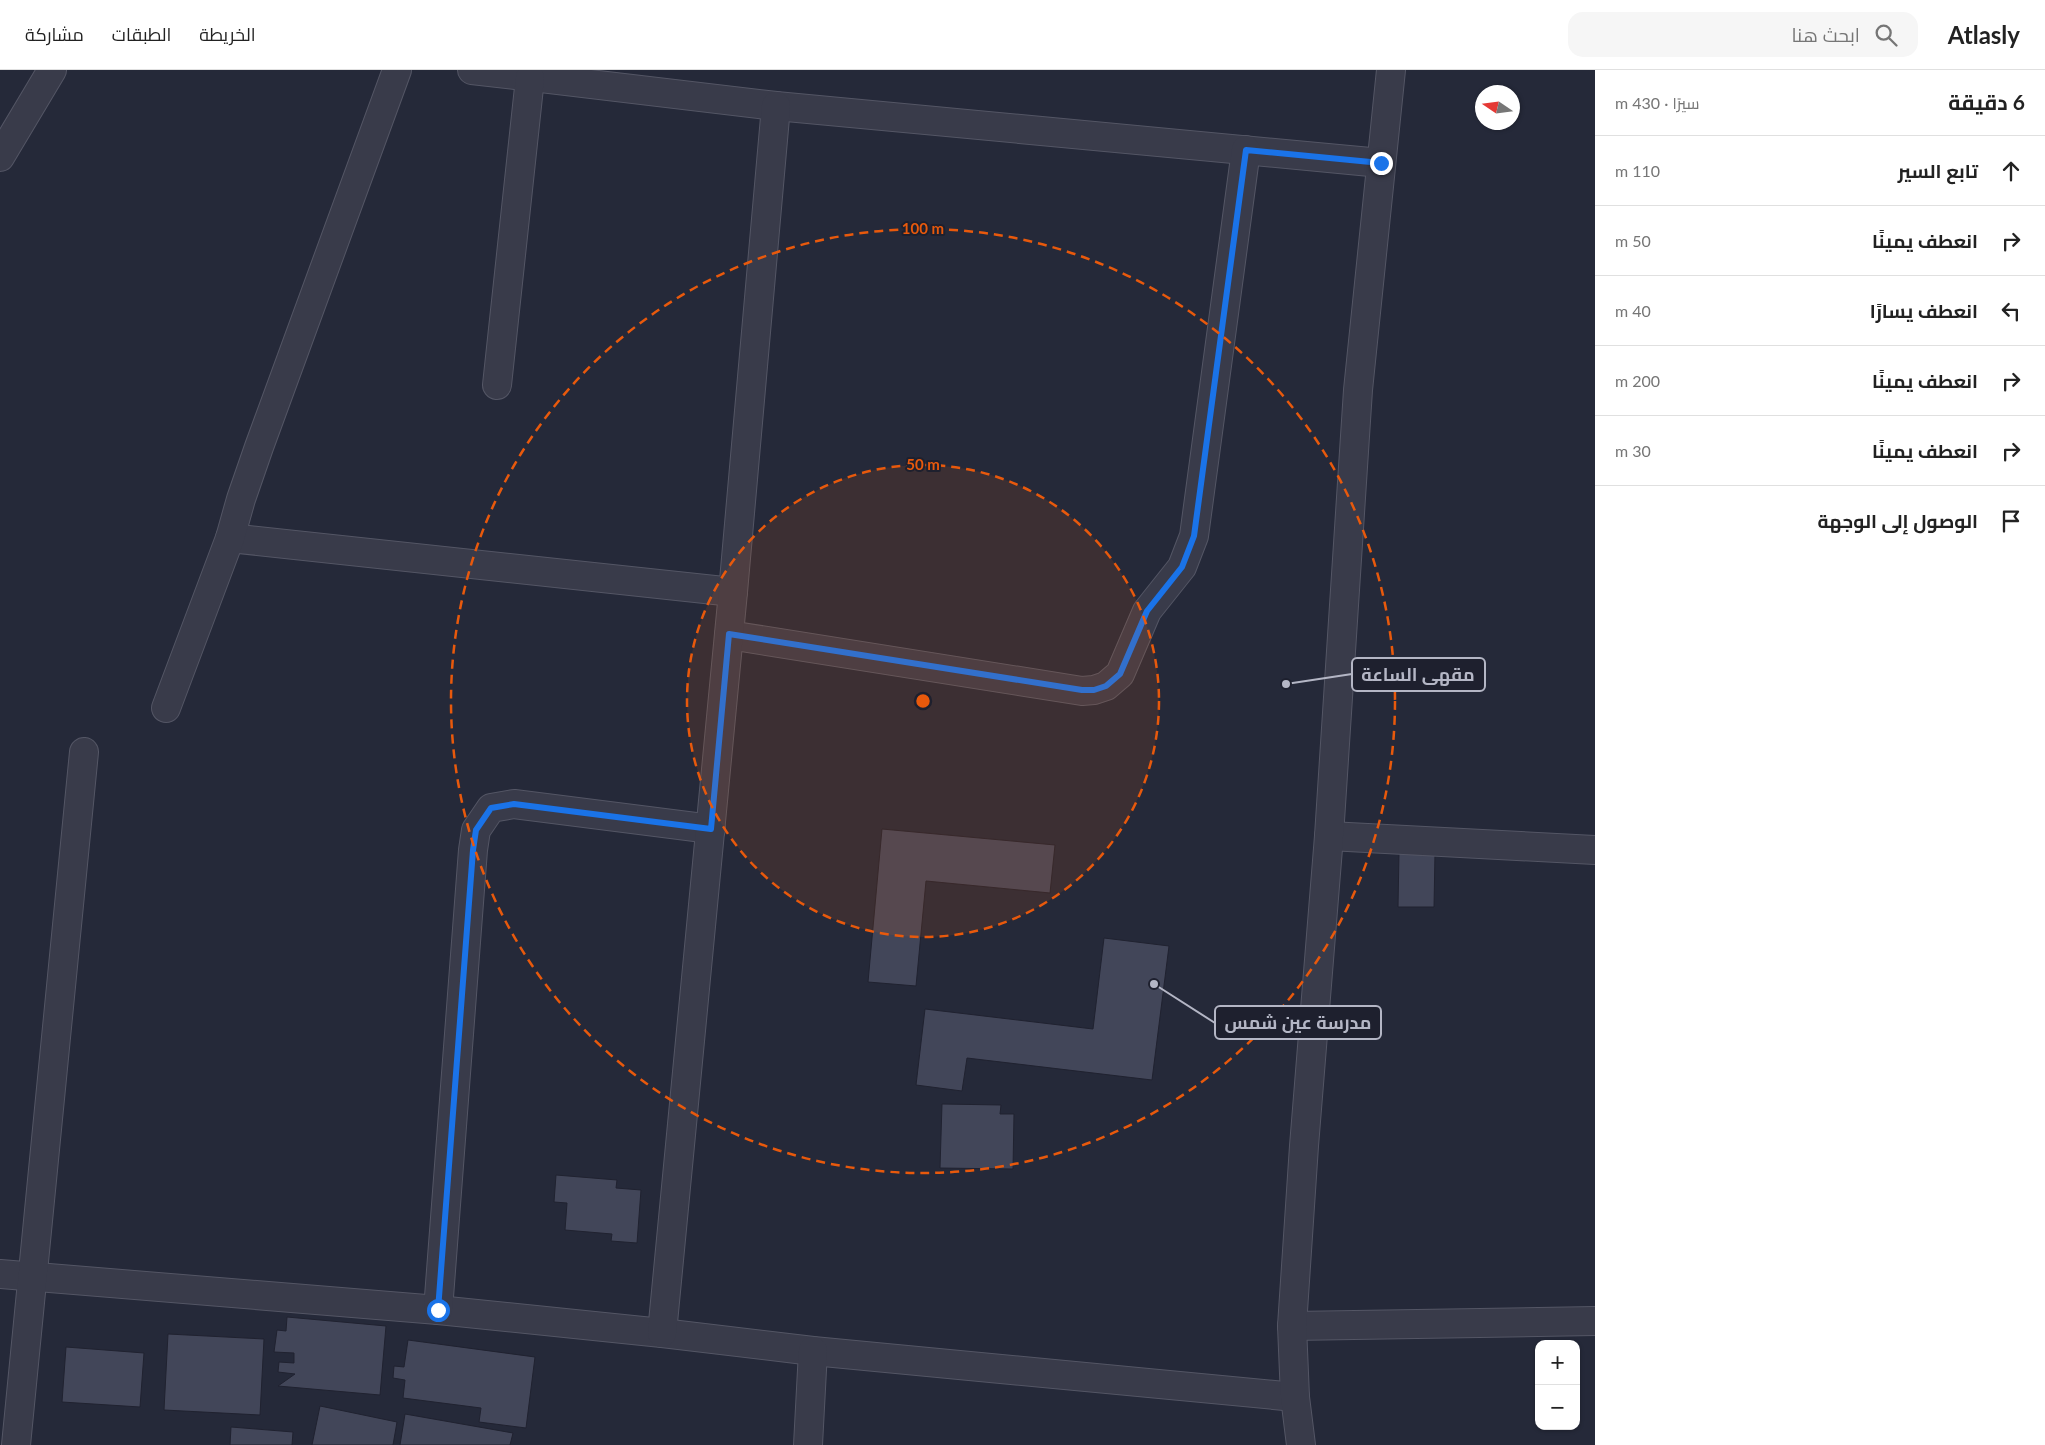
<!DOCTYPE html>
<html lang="ar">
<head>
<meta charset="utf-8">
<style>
	:root { --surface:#fff; --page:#f6f6f6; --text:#222; --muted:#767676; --line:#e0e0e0 }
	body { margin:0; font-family:Lato,Cairo,sans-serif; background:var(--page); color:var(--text); direction:rtl }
	.controls { position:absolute; right:15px; bottom:15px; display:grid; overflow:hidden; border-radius:10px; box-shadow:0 1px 4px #0004 }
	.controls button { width:45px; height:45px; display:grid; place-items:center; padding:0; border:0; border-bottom:1px solid var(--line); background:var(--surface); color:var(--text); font:25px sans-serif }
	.compass { position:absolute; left:1475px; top:15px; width:45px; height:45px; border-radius:50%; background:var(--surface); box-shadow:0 1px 4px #0004; rotate:283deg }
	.stop { position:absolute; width:15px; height:15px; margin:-11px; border:4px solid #1a73e8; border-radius:50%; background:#fff }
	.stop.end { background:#1a73e8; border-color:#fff; box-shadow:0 1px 5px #0008 }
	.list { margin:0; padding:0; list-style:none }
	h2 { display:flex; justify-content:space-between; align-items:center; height:65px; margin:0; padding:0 20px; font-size:21px }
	h2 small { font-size:16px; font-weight:400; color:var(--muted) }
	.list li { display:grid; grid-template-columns:32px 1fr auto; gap:15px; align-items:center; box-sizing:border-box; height:70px; padding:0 20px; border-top:1px solid var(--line) }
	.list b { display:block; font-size:19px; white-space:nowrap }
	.list em { font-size:16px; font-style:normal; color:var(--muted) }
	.icon { flex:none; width:28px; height:28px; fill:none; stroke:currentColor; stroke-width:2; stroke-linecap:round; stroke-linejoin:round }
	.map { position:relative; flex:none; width:1595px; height:1375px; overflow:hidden; direction:ltr }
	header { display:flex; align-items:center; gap:30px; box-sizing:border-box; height:70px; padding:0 25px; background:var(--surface); border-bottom:1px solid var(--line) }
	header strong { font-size:24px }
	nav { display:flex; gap:28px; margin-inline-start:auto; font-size:18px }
	.search { width:350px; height:45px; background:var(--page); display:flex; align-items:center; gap:12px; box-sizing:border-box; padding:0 18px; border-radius:15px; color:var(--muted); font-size:19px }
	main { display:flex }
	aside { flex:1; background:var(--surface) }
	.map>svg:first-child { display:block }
</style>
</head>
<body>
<header>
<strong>Atlasly</strong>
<div class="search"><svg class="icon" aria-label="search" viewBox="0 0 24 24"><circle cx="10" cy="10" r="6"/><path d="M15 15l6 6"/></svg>ابحث هنا</div>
<nav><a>الخريطة</a><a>الطبقات</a><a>مشاركة</a></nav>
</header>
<main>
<aside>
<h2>6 دقيقة<small>سيرًا · 430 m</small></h2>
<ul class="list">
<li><svg class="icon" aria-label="ahead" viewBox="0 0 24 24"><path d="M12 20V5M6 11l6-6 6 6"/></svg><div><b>تابع السير</b></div><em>110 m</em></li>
<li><svg class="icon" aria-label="right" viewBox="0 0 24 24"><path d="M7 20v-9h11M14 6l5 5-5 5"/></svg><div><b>انعطف يمينًا</b></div><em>50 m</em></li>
<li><svg class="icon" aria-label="left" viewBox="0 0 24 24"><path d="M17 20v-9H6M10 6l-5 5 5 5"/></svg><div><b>انعطف يسارًا</b></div><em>40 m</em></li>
<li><svg class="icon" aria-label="right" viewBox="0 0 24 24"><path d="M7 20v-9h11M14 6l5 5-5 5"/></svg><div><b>انعطف يمينًا</b></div><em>200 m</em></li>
<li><svg class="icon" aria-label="right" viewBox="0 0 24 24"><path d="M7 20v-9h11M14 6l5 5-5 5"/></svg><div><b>انعطف يمينًا</b></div><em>30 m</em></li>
<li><svg class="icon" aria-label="arrive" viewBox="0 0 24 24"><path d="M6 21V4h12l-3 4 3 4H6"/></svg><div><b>الوصول إلى الوجهة</b></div></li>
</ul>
</aside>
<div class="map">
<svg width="1595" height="1375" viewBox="0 0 1595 1375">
	<rect width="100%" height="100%" fill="#252939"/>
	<g fill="#424659" stroke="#202230">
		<path d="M882 759 1055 775 1050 823 926 811 916 916 868 912Z"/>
		<path d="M1399 782 1435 783 1434 837H1398Z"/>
		<path d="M1104 868 1169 876 1152 1010 967 988 962 1021 916 1015 925 939 1093 959Z"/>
		<path d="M942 1034 1001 1035 1000 1044H1014L1013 1099 940 1098Z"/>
		<path d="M556 1105 617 1110 616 1118 641 1120 637 1173 611 1171 612 1164 565 1160 567 1133 554 1132Z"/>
		<path d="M287 1247 386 1256 380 1325 278 1316 295 1304 278 1302 279 1292 294 1293V1283L274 1282 277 1260 286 1261Z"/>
		<path d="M168 1264 264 1269 260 1345 164 1340Z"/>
		<path d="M408 1270 535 1287 526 1358 479 1352 481 1338 403 1328 405 1310 393 1308 394 1296 404 1297Z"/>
		<path d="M66 1277 144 1283 140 1337 62 1332Z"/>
		<path d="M320 1336 397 1352 393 1375H312Z"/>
		<path d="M405 1344 513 1363 510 1375H400Z"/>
		<path d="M231 1357 293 1362 292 1375H230Z"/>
	</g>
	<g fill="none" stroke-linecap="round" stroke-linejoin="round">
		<g stroke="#545665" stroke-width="30">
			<g id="minor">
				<path d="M472 0 776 36 1381 93"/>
				<path d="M0 87 52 0"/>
				<path d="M497 315 530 8"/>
				<path d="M230 468 733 522"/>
				<path d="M729 565 1082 621 1094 620 1106 616 1120 604 1147 541 1182 497 1194 466 1246 80"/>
				<path d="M166 638 230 468 241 429 259 377 397 0"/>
				<path d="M1329 766 1595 780"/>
				<path d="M0 1204 438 1240 662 1263 813 1281 1295 1327"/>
				<path d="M438 1240 473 780 476 760 491 738 514 734 711 759"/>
				<path d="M1292 1256 1595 1251"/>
				<path d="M662 1263 733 522 776 36"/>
				<path d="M16 1375 84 682"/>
				<path d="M808 1375 813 1281"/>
			</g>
		</g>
		<g stroke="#545665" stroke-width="30">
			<path id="tertiary" d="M1301 1375 1295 1327 1292 1256 1304 1076 1329 766 1358 320 1391 0"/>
		</g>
		<use href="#minor" stroke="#393b4a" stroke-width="28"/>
		<use href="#tertiary" stroke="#393b4a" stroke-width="28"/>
	</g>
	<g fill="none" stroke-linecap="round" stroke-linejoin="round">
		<path stroke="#1a73e8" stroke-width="6" d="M438 1240 473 780 476 760 491 738 514 734 711 759 729 564 1082 620H1094L1106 616 1120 604 1147 541 1182 497 1194 466 1246 80 1381 93"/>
	</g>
	<circle cx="923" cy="631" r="236" fill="#e8590c" fill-opacity=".12"/>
	<g fill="none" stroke="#e8590c" stroke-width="2.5" stroke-dasharray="9 6">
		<circle cx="923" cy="631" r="236"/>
		<circle cx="923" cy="631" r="472"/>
	</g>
	<circle cx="923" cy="631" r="8" fill="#e8590c" stroke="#1e202e" stroke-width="2.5"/>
	<g font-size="15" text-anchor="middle" font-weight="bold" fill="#e8590c" stroke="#1e202e" stroke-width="4" stroke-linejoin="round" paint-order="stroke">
		<text x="923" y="164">100 m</text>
		<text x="923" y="400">50 m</text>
	</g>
	<path fill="none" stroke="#b4b6c5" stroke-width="2" d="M1286 614L1352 604M1154 914L1215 953"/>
	<g fill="#b4b6c5" stroke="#1e202e" stroke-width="2">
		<circle cx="1286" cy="614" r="5"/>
		<circle cx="1154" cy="914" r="5"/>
	</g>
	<g fill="#1e202e" stroke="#b4b6c5" stroke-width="2">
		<rect x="1352" y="588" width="133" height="33" rx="5"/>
		<rect x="1215" y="936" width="166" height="33" rx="5"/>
	</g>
	<g font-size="18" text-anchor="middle" font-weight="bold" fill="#b4b6c5">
		<text x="1418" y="611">مقهى الساعة</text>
		<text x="1298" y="959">مدرسة عين شمس</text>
	</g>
</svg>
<div class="controls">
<button>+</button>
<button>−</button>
</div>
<svg class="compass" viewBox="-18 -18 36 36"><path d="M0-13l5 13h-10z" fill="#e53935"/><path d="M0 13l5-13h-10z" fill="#767676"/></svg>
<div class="stop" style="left:438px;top:1240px"></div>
<div class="stop end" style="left:1381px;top:93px"></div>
</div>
</main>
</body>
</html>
